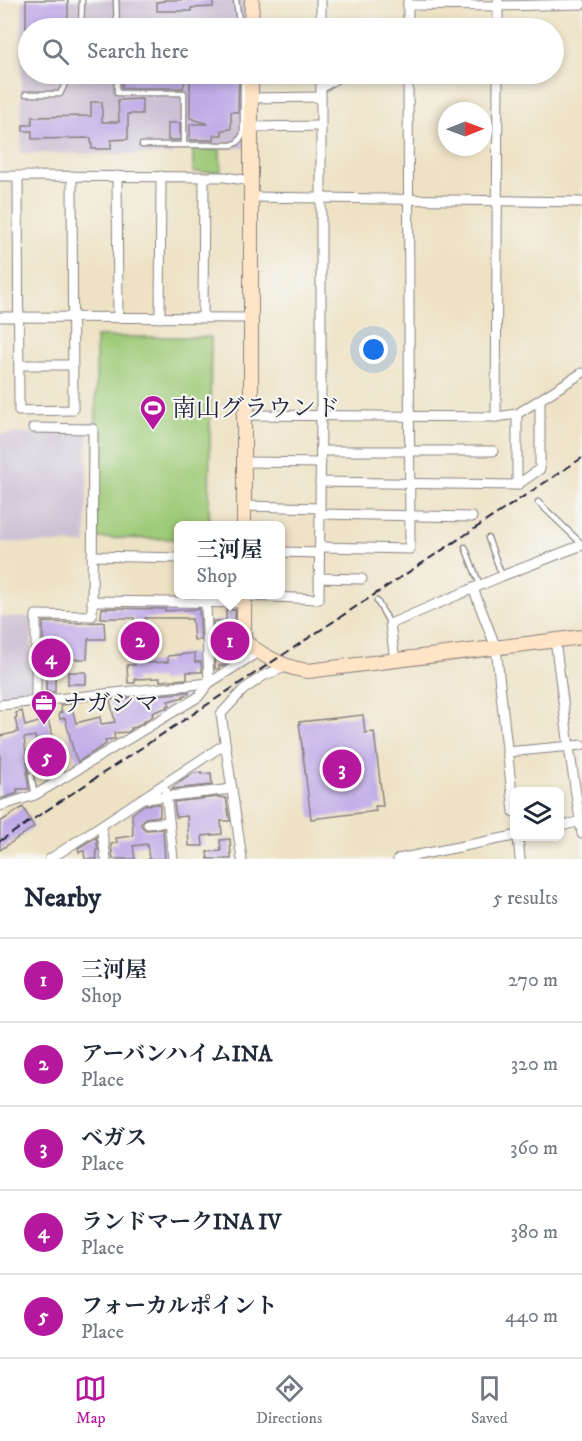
<!DOCTYPE html>
<html lang="en">
<head>
<meta charset="utf-8">
<style>
	:root { --surface:#fff; --page:#f2f2f3; --text:#1f2937; --muted:#747a83; --line:#e0e1e3; --accent:#b5179e }
	body { margin:0; font-family:"IM FELL DW Pica","Noto Serif JP",serif; background:var(--page); color:var(--text) }
	.controls { position:absolute; right:18px; bottom:18px; display:grid; overflow:hidden; border-radius:9px; box-shadow:0 3px 9px #0003 }
	.controls button { width:54px; height:54px; display:grid; place-items:center; padding:0; border:0; border-bottom:2px solid var(--line); background:var(--surface); color:var(--text); font:30px sans-serif }
	.compass { position:absolute; left:438px; top:102px; width:54px; height:54px; border-radius:50%; background:var(--surface); box-shadow:0 3px 9px #0003; rotate:89deg }
	.you { position:absolute; left:374px; top:350px; width:21px; height:21px; margin:-15px; border:4px solid #fff; border-radius:50%; background:#1a73e8; box-shadow:0 0 0 9px #1a73e833 }
	.badge { display:grid; place-items:center; width:39px; height:39px; border-radius:50%; background:var(--accent); color:#fff; font-size:20px; font-weight:700 }
	.pin { position:absolute; translate:-50% -50%; border:3px solid #fff; box-shadow:0 2px 6px #0006 }
	.popup { position:absolute; left:174px; top:521px; width:111px; height:78px; box-sizing:border-box; display:grid; place-content:center; border-radius:9px; background:var(--surface); filter:drop-shadow(0 2px 4px #0005); font-size:20px; white-space:nowrap; color:var(--muted) }
	.popup b { font-size:22px; color:var(--text) }
	.popup::after { content:''; position:absolute; left:50%; top:100%; margin-left:-12px; border:12px solid transparent; border-top-color:var(--surface) }
	.list { margin:0; padding:0; list-style:none }
	h2 { display:flex; justify-content:space-between; align-items:center; height:78px; margin:0; padding:0 24px; font-size:26px }
	h2 small { font-size:20px; font-weight:400; color:var(--muted) }
	.list li { display:grid; grid-template-columns:39px 1fr auto; gap:18px; align-items:center; box-sizing:border-box; height:84px; padding:0 24px; border-top:2px solid var(--line) }
	.list b { display:block; font-size:22px; white-space:nowrap }
	.list p { margin:0; font-size:20px; white-space:nowrap; color:var(--muted) }
	.list em { font-size:20px; font-style:normal; color:var(--muted) }
	.icon { flex:none; width:33px; height:33px; fill:none; stroke:currentColor; stroke-width:2; stroke-linecap:round; stroke-linejoin:round }
	.map { position:relative; flex:none; width:582px; height:859px; overflow:hidden }
	.search { position:absolute; background:var(--surface); box-shadow:0 3px 9px #0003; left:18px; right:18px; top:18px; height:66px; display:flex; align-items:center; gap:15px; box-sizing:border-box; padding:0 21px; border-radius:33px; color:var(--muted); font-size:22px }
	.sheet { height:498px; background:var(--surface) }
	nav { display:flex; justify-content:space-around; align-items:center; box-sizing:border-box; height:84px; border-top:2px solid var(--line); background:var(--surface); font-size:16px; color:var(--muted) }
	nav a { display:grid; justify-items:center; gap:3px }
	nav .on { color:var(--accent) }
	.map>svg:first-child { display:block }
</style>
</head>
<body>
<div class="map">
<svg width="582" height="859" viewBox="0 0 582 859">
	<rect width="100%" height="100%" fill="#f6f6f2"/>
	<filter id="ink" filterUnits="userSpaceOnUse"><feTurbulence type="fractalNoise" baseFrequency=".0167" numOctaves="2"/><feDisplacementMap in="SourceGraphic" scale="12" xChannelSelector="R" yChannelSelector="G"/><feConvolveMatrix kernelMatrix="1 2 1 2 8 2 1 2 1" color-interpolation-filters="sRGB"/></filter>
	<filter id="wash" filterUnits="userSpaceOnUse"><feTurbulence type="fractalNoise" baseFrequency=".008" numOctaves="4" result="noise"/><feDisplacementMap in="SourceGraphic" scale="24" xChannelSelector="R" yChannelSelector="G"/><feGaussianBlur stdDeviation="1.35" result="paint"/><feColorMatrix in="noise" values="0 0 0 0 0 0 0 0 0 0 0 0 0 0 0 0 0 1.4 0 .05"/><feComposite in="paint" operator="in"/></filter>
	<g filter="url(#wash)">
		<rect width="100%" height="100%" fill="#eee2c5"/>
		<g fill="#cbbfd4">
			<path d="M22 0H247L246 28H28V74H246V148L174 149 173 155 21 153Z"/>
			<path d="M88 433 86 544 0 542V434Z"/>
			<path d="M0 617H32L31 697 0 701Z"/>
		</g>
		<g fill="#9fcb78" stroke="#60765a" stroke-width="1.5">
			<path d="M193 149 220 150 221 172H193Z"/>
			<path d="M96 337H211L209 525 179 526V539L96 538Z"/>
		</g>
		<g id="blocks">
			<g fill="#c0aae7">
				<rect x="26" y="0" width="42" height="28"/>
				<path d="M164 0H213V7L191 8V11H157V2L164 1Z"/>
				<path d="M122 74H187L183 88H122Z"/>
				<path d="M190 74H239L238 112H231V129L222 130V135H214V140H190V124H208L190 118Z"/>
				<path d="M142 99V114H128V139L111 140V149H92L91 138 32 139V131H23V125H32V117L91 116V102H102V122H119L118 100Z"/>
				<rect x="168" y="123" width="12" height="17"/>
				<path d="M102 608 165 609V611L199 609 201 640H194L192 619H186V618H145L146 663 168 662V656L195 653V662H201L202 672H187V679L160 681V678L135 679V683H128L127 665H135L134 618H101Z"/>
				<path d="M226 610H235L236 656 224 666H219V669H215L213 621H226Z"/>
				<path d="M43 622 80 623 104 622 105 639H88L87 659 55 660V692H46V647H43Z"/>
				<rect x="68" y="672" width="18" height="12"/>
				<path d="M189 692V694L183 696 184 697 168 701 170 705 167 706 168 707 152 713 153 716 136 727 131 728 132 729 128 732 114 733 115 739 105 740 106 744 78 762 74 753 65 718 60 719 59 713 62 712 60 705 71 704 76 723 100 717 101 724 115 722 110 700 148 696V698L155 695Z"/>
				<path d="M45 707 55 748 52 749 58 773 46 780 35 736 24 738 28 769 27 775 29 789H17L18 793 0 799V736L18 732 15 718 17 717 16 713 22 711 25 726 39 722V720H40L37 708Z"/>
				<path d="M363 715 365 733 374 732 383 806H375L376 811 311 819 299 722Z"/>
				<path d="M201 772V774L211 773 212 785 172 789 173 787 194 773Z"/>
				<path d="M218 797 226 798 230 821H221L222 834 202 836 203 846H189L187 816 176 817 174 802Z"/>
				<path d="M160 804V816L145 818 141 824 142 827 146 830 163 829 165 859H149L147 844 133 846 135 859H113L111 844 117 843 116 838 133 836 132 814 144 805Z"/>
				<path d="M23 807 34 827 0 850V822Z"/>
				<path d="M96 837 98 850H96L97 859H85L84 851 79 852 78 848Z"/>
				<path d="M230 839 231 859H208L207 852 221 851 220 840Z"/>
			</g>
		</g>
	</g>
	<g filter="url(#ink)">
		<use href="#blocks" fill-opacity="0" stroke="#888280" stroke-width="1.5"/>
		<g fill="none" stroke-linecap="round" stroke-linejoin="round">
			<g stroke="#888280" stroke-width="7">
				<g id="lane">
					<path d="M116 0 117 28"/>
					<path d="M236 0 240 28"/>
					<path d="M81 28 82 0"/>
					<path d="M117 74V93H184V145"/>
					<path d="M26 94H60L70 74"/>
					<path d="M142 145H232L238 142 243 134V74"/>
					<path d="M538 502 582 544"/>
					<path d="M488 538 502 576"/>
					<path d="M465 547 480 585"/>
					<path d="M377 601 390 624"/>
					<path d="M31 775 35 795"/>
				</g>
			</g>
			<g stroke="#888280" stroke-width="11">
				<g id="street">
					<path d="M321 0V28"/>
					<path d="M408 1V28"/>
					<path d="M408 5 498 6 582 4"/>
					<path d="M498 28V1"/>
					<path d="M321 88 343 74"/>
					<path d="M251 98 321 97"/>
					<path d="M251 127 321 126"/>
					<path d="M0 176 225 177 251 181"/>
					<path d="M18 176 19 411 73 410 72 176"/>
					<path d="M117 176 118 318"/>
					<path d="M251 197 582 202"/>
					<path d="M0 317 251 318"/>
					<path d="M160 318 161 176"/>
					<path d="M203 318 204 177"/>
					<path d="M19 365H72"/>
					<path d="M244 415 496 417 517 414 582 373"/>
					<path d="M496 417 498 74"/>
					<path d="M33 428 93 429 92 616 36 615V701"/>
					<path d="M321 451H493"/>
					<path d="M244 462 321 463"/>
					<path d="M320 482 517 485 540 469V400"/>
					<path d="M517 485V414"/>
					<path d="M244 506 320 508"/>
					<path d="M320 514 472 517"/>
					<path d="M320 547 410 549 408 74"/>
					<path d="M281 552 319 553"/>
					<path d="M92 556 179 558"/>
					<path d="M319 578 362 579"/>
					<path d="M473 588 496 648 514 812"/>
					<path d="M244 596 319 599 321 416V74"/>
					<path d="M92 601 244 603"/>
					<path d="M206 604 209 683"/>
					<path d="M555 640 569 747 582 834"/>
					<path d="M395 660 390 624 502 576 582 545"/>
					<path d="M0 705 209 683"/>
					<path d="M507 752 582 745"/>
					<path d="M166 792 173 859"/>
					<path d="M145 799 232 789"/>
					<path d="M0 806 35 795 198 697 209 683 258 652"/>
					<path d="M148 824 169 822"/>
					<path d="M101 826 106 859"/>
					<path d="M560 826 582 821"/>
					<path d="M518 836 520 859"/>
					<path d="M50 859 225 744"/>
					<path d="M242 859 221 714 243 690 263 676 288 666"/>
					<path d="M398 859 514 836"/>
				</g>
			</g>
			<g stroke="#888280" stroke-width="16">
				<g id="secondary">
					<path d="M251 28 252 0"/>
					<path d="M244 526V415L251 399V74"/>
					<path d="M244 594V641C263 656 285 668 308 671L582 637"/>
				</g>
			</g>
			<use href="#lane" stroke="#fff" stroke-width="4.5"/>
			<use href="#street" stroke="#fff" stroke-width="9"/>
			<use href="#secondary" stroke="#ffe4c6" stroke-width="14"/>
			<path stroke="#22223b" stroke-width="2" stroke-dasharray="9 4.5" stroke-linecap="butt" d="M0 841 582 458"/>
		</g>
	</g>
	<defs>
		<g id="stadium-pin" transform="scale(1.35)"><path d="M0 17L-7.5 6A9.5 9.5 0 1 1 7.5 6Z" fill="#b5179e" stroke="#f6f6f2"/><path d="M0-5a6.5 5 0 1 0 0 10a6.5 5 0 1 0 0-10ZM-3.5-1.8h7v3.6h-7Z" fill="#fff"/></g>
		<g id="office-pin" transform="scale(1.35)"><path d="M0 17L-7.5 6A9.5 9.5 0 1 1 7.5 6Z" fill="#b5179e" stroke="#f6f6f2"/><path d="M-6-3h4V-5.5h4V-3h4V5H-6ZM-1-4.5V-3h2v-1.5ZM-6 0V1H6V0Z" fill="#fff"/></g>
	</defs>
	<g fill-rule="evenodd">
		<use href="#stadium-pin" x="153" y="408"/>
		<use href="#office-pin" x="44" y="703"/>
	</g>
	<g text-anchor="middle" stroke-width="4.5" stroke-linejoin="round" paint-order="stroke">
		<g font-size="24" fill="#22223b" stroke="#f6f6f2" text-anchor="start">
			<text x="172" y="416">南山グラウンド</text>
			<text x="63" y="711">ナガシマ</text>
		</g>
	</g>
</svg>
<div class="controls">
<button><svg class="icon" aria-label="layers" viewBox="0 0 24 24"><path d="M12 4l9 5-9 5-9-5zM3 14l9 5 9-5"/></svg></button>
</div>
<svg class="compass" viewBox="-18 -18 36 36"><path d="M0-13l5 13h-10z" fill="#e53935"/><path d="M0 13l5-13h-10z" fill="#747a83"/></svg>
<div class="you"></div>
<div class="pin badge" style="left:230px;top:641px">1</div>
<div class="popup"><b>三河屋</b>Shop</div>
<div class="pin badge" style="left:140px;top:641px">2</div>
<div class="pin badge" style="left:342px;top:769px">3</div>
<div class="pin badge" style="left:51px;top:658px">4</div>
<div class="pin badge" style="left:47px;top:757px">5</div>
<div class="search"><svg class="icon" aria-label="search" viewBox="0 0 24 24"><circle cx="10" cy="10" r="6"/><path d="M15 15l6 6"/></svg>Search here</div>
</div>
<section class="sheet">
<h2>Nearby<small>5 results</small></h2>
<ul class="list">
<li><span class="badge">1</span><div><b>三河屋</b><p>Shop</p></div><em>270 m</em></li>
<li><span class="badge">2</span><div><b>アーバンハイムINA</b><p>Place</p></div><em>320 m</em></li>
<li><span class="badge">3</span><div><b>ベガス</b><p>Place</p></div><em>360 m</em></li>
<li><span class="badge">4</span><div><b>ランドマークINA IV</b><p>Place</p></div><em>380 m</em></li>
<li><span class="badge">5</span><div><b>フォーカルポイント</b><p>Place</p></div><em>440 m</em></li>
</ul>
</section>
<nav>
<a class="on"><svg class="icon" aria-label="map" viewBox="0 0 24 24"><path d="M3 6l6-2 6 2 6-2v14l-6 2-6-2-6 2zM9 4v14M15 6v14"/></svg>Map</a>
<a><svg class="icon" aria-label="directions" viewBox="0 0 24 24"><path d="M12 3l9 9-9 9-9-9zM9 14v-3h6M13 9l2 2-2 2"/></svg>Directions</a>
<a><svg class="icon" aria-label="saved" viewBox="0 0 24 24"><path d="M7 4h10v16l-5-4-5 4z"/></svg>Saved</a>
</nav>
</body>
</html>
